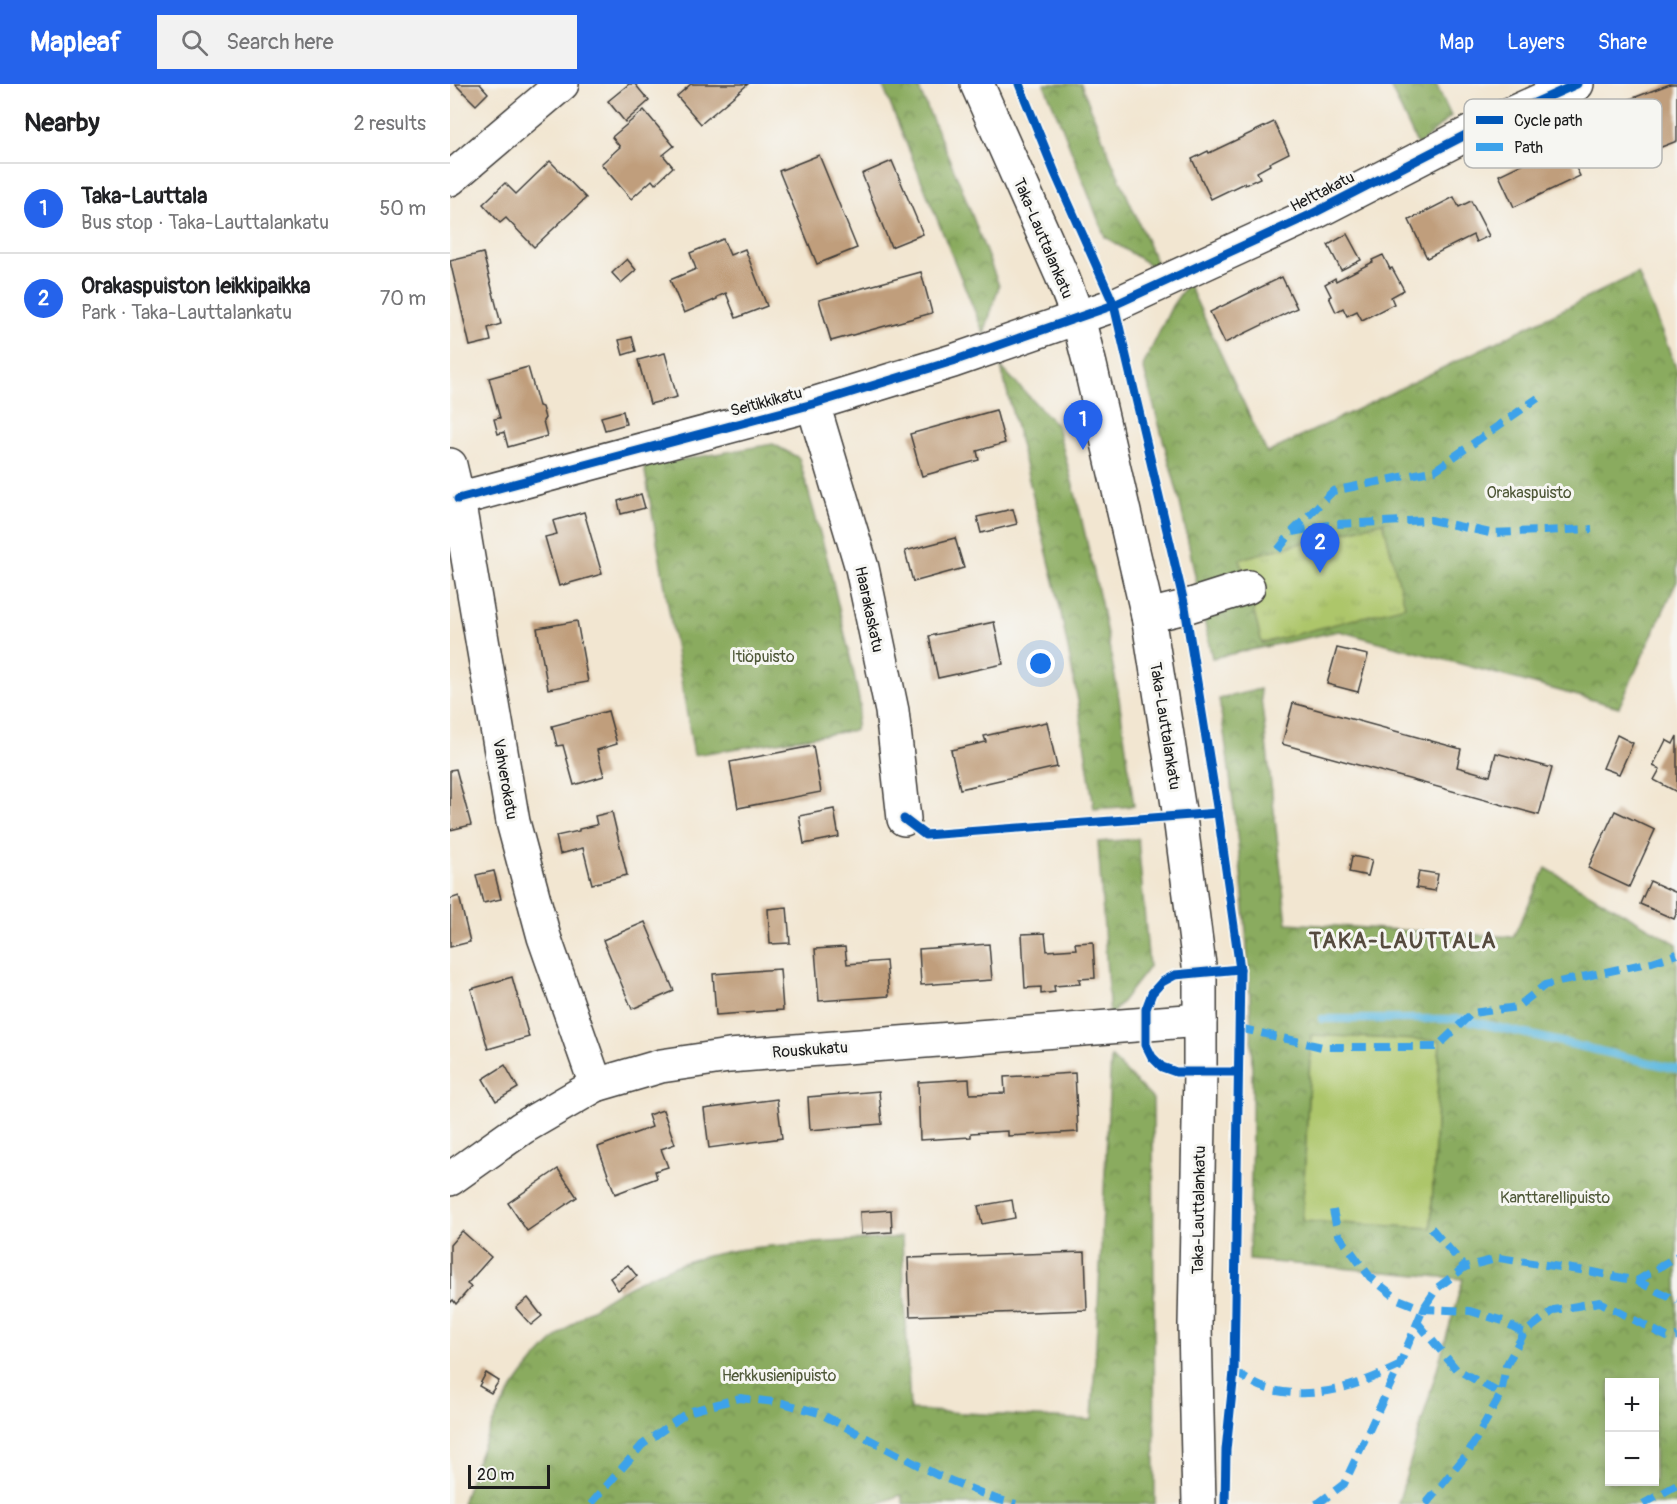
<!DOCTYPE html>
<html lang="en">
<head>
<meta charset="utf-8">
<style>
	:root { --surface:#fff; --page:#f2f2f2; --text:#202124; --muted:#757577; --line:#e0e0e0; --accent:#2563eb }
	body { margin:0; font-family:Pangolin,sans-serif; background:var(--page); color:var(--text) }
	.controls { position:absolute; right:18px; bottom:18px; display:grid; overflow:hidden; border-radius:0px; box-shadow:0 3px 9px #0003 }
	.controls button { width:54px; height:54px; display:grid; place-items:center; padding:0; border:0; border-bottom:2px solid var(--line); background:var(--surface); color:var(--text); font:30px sans-serif }
	.scale { position:absolute; left:18px; bottom:15px; width:82px; box-sizing:border-box; padding-left:6px; border:3px solid #1c1c1c; border-top:0; font-size:16px; line-height:21px; white-space:nowrap; color:#1c1c1c; -webkit-text-stroke:4px #f6f6f2; paint-order:stroke }
	.you { position:absolute; left:591px; top:580px; width:21px; height:21px; margin:-15px; border:4px solid #fff; border-radius:50%; background:#1a73e8; box-shadow:0 0 0 9px #1a73e833 }
	.badge { display:grid; place-items:center; width:39px; height:39px; border-radius:50%; background:var(--accent); color:#fff; font-size:20px; font-weight:700 }
	.pin { position:absolute; translate:-50% -50px; filter:drop-shadow(0 2px 3px #0008) }
	.pin::after { content:''; position:absolute; top:32px; width:21px; height:18px; background:inherit; clip-path:polygon(0 0,100% 0,50% 100%) }
	.list { margin:0; padding:0; list-style:none }
	h2 { display:flex; justify-content:space-between; align-items:center; height:78px; margin:0; padding:0 24px; font-size:26px }
	h2 small { font-size:20px; font-weight:400; color:var(--muted) }
	.list li { display:grid; grid-template-columns:39px 1fr auto; gap:18px; align-items:center; box-sizing:border-box; height:90px; padding:0 24px; border-top:2px solid var(--line) }
	.list b { display:block; font-size:22px; white-space:nowrap }
	.list p { margin:0; font-size:20px; white-space:nowrap; color:var(--muted) }
	.list em { font-size:20px; font-style:normal; color:var(--muted) }
	.icon { flex:none; width:33px; height:33px; fill:none; stroke:currentColor; stroke-width:2; stroke-linecap:round; stroke-linejoin:round }
	.map { position:relative; flex:none; width:1227px; height:1420px; overflow:hidden }
	header { display:flex; align-items:center; gap:36px; box-sizing:border-box; height:84px; padding:0 30px; background:var(--accent); color:#fff }
	header strong { font-size:28px }
	nav { display:flex; gap:33px; margin-inline-start:auto; font-size:21px }
	.search { width:420px; height:54px; background:var(--page); display:flex; align-items:center; gap:15px; box-sizing:border-box; padding:0 21px; border-radius:0px; color:var(--muted); font-size:22px }
	main { display:flex }
	aside { flex:1; background:var(--surface) }
	.map>svg:first-child { display:block }
</style>
</head>
<body>
<header>
<strong>Mapleaf</strong>
<div class="search"><svg class="icon" aria-label="search" viewBox="0 0 24 24"><circle cx="10" cy="10" r="6"/><path d="M15 15l6 6"/></svg>Search here</div>
<nav><a>Map</a><a>Layers</a><a>Share</a></nav>
</header>
<main>
<aside>
<h2>Nearby<small>2 results</small></h2>
<ul class="list">
<li><span class="badge">1</span><div><b>Taka-Lauttala</b><p>Bus stop · Taka-Lauttalankatu</p></div><em>50 m</em></li>
<li><span class="badge">2</span><div><b>Orakaspuiston leikkipaikka</b><p>Park · Taka-Lauttalankatu</p></div><em>70 m</em></li>
</ul>
</aside>
<div class="map">
<svg width="1227" height="1420" viewBox="0 0 1227 1420">
	<defs>
		<pattern id="forest-crowns" width="20" height="18" patternUnits="userSpaceOnUse" patternTransform="scale(1.5)"><rect width="20" height="18" fill="#8aab5f"/><path d="M2 6a3 3 0 1 1 6 0M12 15a3 3 0 1 1 6 0" fill="none" stroke="#708a4e"/></pattern>
		<pattern id="park-tufts" width="24" height="20" patternUnits="userSpaceOnUse" patternTransform="scale(1.5)"><rect width="24" height="20" fill="#adc66b"/><path d="M3 7l-1-3M5 7V3M7 7l1-3M15 17l-1-3M17 17v-4M19 17l1-3" fill="none" stroke="#94aa5c"/></pattern>
	</defs>
	<rect width="100%" height="100%" fill="#f6f6f2"/>
	<filter id="ink" filterUnits="userSpaceOnUse"><feTurbulence type="fractalNoise" baseFrequency=".0167" numOctaves="2"/><feDisplacementMap in="SourceGraphic" scale="12" xChannelSelector="R" yChannelSelector="G"/><feConvolveMatrix kernelMatrix="1 2 1 2 8 2 1 2 1" color-interpolation-filters="sRGB"/></filter>
	<filter id="wash" filterUnits="userSpaceOnUse"><feTurbulence type="fractalNoise" baseFrequency=".008" numOctaves="4" result="noise"/><feDisplacementMap in="SourceGraphic" scale="24" xChannelSelector="R" yChannelSelector="G"/><feGaussianBlur stdDeviation="1.35" result="paint"/><feColorMatrix in="noise" values="0 0 0 0 0 0 0 0 0 0 0 0 0 0 0 0 0 1.4 0 .05"/><feComposite in="paint" operator="in"/></filter>
	<g filter="url(#wash)">
		<rect width="100%" height="100%" fill="#f2e6d1"/>
		<path fill="#adc66b" stroke="#647144" stroke-width="1.5" d="M861 951 990 956 981 1144 852 1138Z"/>
		<g fill="url(#forest-crowns)" stroke="#53643e" stroke-width="1.5" fill-rule="evenodd">
			<path d="M432 0H467L511 102 549 202 534 250Z"/>
			<path d="M594 0H631L661 75 710 187 655 153 611 40Z"/>
			<path d="M939 0H986L1001 32 968 62Z"/>
			<path d="M1188 189 1227 286V497L1169 623 889 547 762 574 729 414 693 282 722 222 738 199 817 369ZM933 438 813 559 812 558 791 475Z"/>
			<path d="M551 283 607 342 629 424 651 519 669 614 684 722 644 725 628 617 607 509Z"/>
			<path d="M323 360 349 374 379 481 404 590 410 621 405 646 244 671 194 382Z"/>
			<path d="M810 605 837 839 1063 853 1096 784 1227 860V1420H948L1013 1195 799 1176C800 1114 803 1052 802 990 801 864 788 739 769 615ZM861 951 990 957 981 1144 852 1137ZM1160 1298H1204V1398H1160Z"/>
			<path d="M688 755 699 883 660 933 648 758Z"/>
			<path d="M661 973 703 1015 705 1420H454L451 1411 427 1420H12C21 1391 31 1363 45 1335 89 1249 177 1188 271 1169 296 1163 322 1162 348 1160 382 1158 417 1156 452 1153L460 1326 642 1336Z"/>
		</g>
		<path fill="url(#park-tufts)" stroke="#647144" stroke-width="1.5" d="M933 438 955 522 812 559 790 475Z"/>
		<g fill="none" stroke-linecap="round" stroke-linejoin="round">
			<path stroke="#62badf" stroke-width="8" d="M872 935H1012L1227 985"/>
		</g>
		<g id="blocks">
			<g fill="#c09e7c">
				<path d="M5 0H30L38 9 26 21Z"/>
				<path d="M179 0H185L199 17 175 38 158 17Z"/>
				<path d="M241 0H298L251 40 227 12Z"/>
				<path d="M1220 0H1227V57L1201 67 1197 57 1178 64 1162 22Z"/>
				<path d="M194 26 224 62 213 71 223 83 205 100 202 96 181 115 151 80 170 63 162 53Z"/>
				<path d="M824 38 839 69 819 79 820 81 807 88 810 94 795 101 794 99 761 115 742 75 758 67 759 69Z"/>
				<path d="M1114 60 1130 92 1064 123 1049 91Z"/>
				<path d="M369 71 407 164 367 180 329 87Z"/>
				<path d="M100 77 136 114 84 163 56 134 50 139 33 120 55 99 66 110Z"/>
				<path d="M442 77 473 150 441 163 412 90Z"/>
				<path d="M1004 113 1009 123 1021 117 1039 152 1026 158 1023 151 977 174 959 136Z"/>
				<path d="M897 150 911 176 891 186 878 161Z"/>
				<path d="M273 155 280 171 295 165 317 222 286 234 276 209 267 213V215L234 229 220 196 246 185 240 169Z"/>
				<path d="M33 169 51 240 38 244 41 257 20 262 0 177Z"/>
				<path d="M933 171 940 185 942 184 954 206 941 213 944 220 912 236 907 227 897 232 893 224 886 228 879 213 881 212 875 200 885 194 886 197 923 178 922 176Z"/>
				<path d="M177 175 186 186 171 199 162 189Z"/>
				<path d="M471 188 482 229 381 257 369 216Z"/>
				<path d="M832 193 847 224 775 259 760 228Z"/>
				<path d="M182 253 186 267 173 271 169 256Z"/>
				<path d="M215 269 227 313 200 320 188 276Z"/>
				<path d="M78 283 89 322 92 323 95 334 93 337 97 352 58 363 54 348 48 350 44 335 50 334 39 294Z"/>
				<path d="M546 326 555 359 527 367 529 376 472 392 460 350Z"/>
				<path d="M173 327 176 340 155 346 151 333Z"/>
				<path d="M191 410 195 424 171 430 168 417Z"/>
				<path d="M563 425 567 440 531 449 527 433Z"/>
				<path d="M134 428 152 490 109 502 95 453 107 450 103 437Z"/>
				<path d="M505 454 514 484 463 498 455 467Z"/>
				<path d="M127 537 138 598 98 605 87 544Z"/>
				<path d="M544 538 553 580 488 594 479 552Z"/>
				<path d="M887 564 918 571 908 608 877 600Z"/>
				<path d="M843 619 1011 665 1007 683 1040 692 1046 669 1102 684 1089 731 832 660Z"/>
				<path d="M158 627 167 660 147 666 154 692 124 701 113 661 107 662 102 642Z"/>
				<path d="M597 638 607 683 510 705 501 666 536 658 534 652Z"/>
				<path d="M1167 651 1183 659 1169 690 1153 684Z"/>
				<path d="M1227 652V708L1204 696 1210 685 1203 682 1216 656 1223 660Z"/>
				<path d="M363 662 371 708 288 724 280 678Z"/>
				<path d="M6 685 21 741 0 746V686Z"/>
				<path d="M384 725 389 753 354 760 349 732Z"/>
				<path d="M1165 727 1205 746 1179 803 1138 784Z"/>
				<path d="M162 728 177 791 142 800 133 764 110 770 106 752 129 747V745L147 741 145 732Z"/>
				<path d="M902 772 922 776 918 792 899 788Z"/>
				<path d="M44 787 51 815 33 819 26 791Z"/>
				<path d="M969 787 988 790 985 807 966 804Z"/>
				<path d="M1200 797 1227 809V828L1224 835 1190 820Z"/>
				<path d="M9 812 20 858 0 863V815Z"/>
				<path d="M337 823 340 859 320 860 318 825Z"/>
				<path d="M195 838 224 907 182 925 153 856Z"/>
				<path d="M595 849 597 867 626 865 625 859 643 858 645 894 629 895 630 900 604 902 605 908 591 910V903L575 904 572 850Z"/>
				<path d="M539 860 542 896 471 901 469 865Z"/>
				<path d="M395 863 397 880 436 877 439 912 369 917 365 865Z"/>
				<path d="M330 885 333 926 266 931 263 890Z"/>
				<path d="M62 893 79 953 38 965 21 905Z"/>
				<path d="M55 981 68 1004 46 1017 33 995Z"/>
				<path d="M625 989 628 1048 558 1052V1047L521 1049V1053L470 1056 468 998 519 995 520 1010 555 1009 554 993Z"/>
				<path d="M429 1007 432 1040 360 1046 358 1013Z"/>
				<path d="M327 1015 332 1054 259 1064 254 1025Z"/>
				<path d="M213 1026 225 1060 211 1065 218 1083 205 1087 207 1094 165 1110 148 1063 202 1043 198 1031Z"/>
				<path d="M108 1085 127 1113 77 1147 58 1119Z"/>
				<path d="M562 1116 565 1134 532 1140 528 1122Z"/>
				<path d="M441 1126 442 1148 411 1150 410 1128Z"/>
				<path d="M12 1147 41 1173 17 1200 21 1203 6 1220 3 1216 0 1219V1161Z"/>
				<path d="M635 1168 637 1226 460 1232 458 1174Z"/>
				<path d="M178 1181 187 1192 168 1206 160 1194Z"/>
				<path d="M78 1214 92 1232 81 1241 66 1224Z"/>
				<path d="M36 1289 49 1297 41 1309 29 1302Z"/>
			</g>
		</g>
	</g>
	<g filter="url(#ink)">
		<use href="#blocks" fill-opacity="0" stroke="#3c3a37" stroke-width="1.5"/>
		<g fill="none" stroke-linecap="round" stroke-linejoin="round">
			<g stroke="#3c3a37" stroke-width="36">
				<g id="minor">
					<path d="M0 95 112 0"/>
					<path d="M363 320 412 484 442 627 454 735"/>
					<path d="M0 381 8 415 63 738 94 853 146 1001"/>
					<path d="M8 415 363 320 503 277 664 221 860 131 1035 41 1127 0"/>
					<path d="M698 532 735 523 798 503"/>
					<path d="M0 1095 72 1044 146 1001 211 982 279 972 750 936"/>
				</g>
			</g>
			<g stroke="#3c3a37" stroke-width="36">
				<path id="major" d="M527 0 612 192 628 234 640 281 698 532 730 733 750 889V988L745 1241 749 1420"/>
			</g>
			<use href="#minor" stroke="#fff" stroke-width="33"/>
			<use href="#major" stroke="#fff" stroke-width="33"/>
			<g stroke="#3da2ea" stroke-width="8" stroke-dasharray="15 8" stroke-linecap="butt">
				<path d="M842 448 885 440 981 436 1040 449 1142 445"/>
				<path d="M828 466 842 448 883 407 985 386 1088 314"/>
				<path d="M789 944 872 963H987L1022 929 1067 923 1095 901 1202 878 1227 870"/>
				<path d="M883 1126 888 1150 920 1193 948 1215 973 1225 1020 1227 1053 1237 1074 1249"/>
				<path d="M981 1144 1015 1183"/>
				<path d="M1187 1197 1227 1172"/>
				<path d="M967 1238 1006 1285 1051 1310"/>
				<path d="M784 1288C795 1294 807 1302 818 1305 866 1317 906 1302 949 1282"/>
				<path d="M141 1420 192 1361 238 1328 290 1314 333 1319 369 1329 487 1391 546 1415 566 1420"/>
				<path d="M866 1420 870 1418 894 1400 949 1282 973 1225 987 1204 1015 1183 1049 1174 1143 1188 1187 1197 1227 1217"/>
				<path d="M976 1420 1018 1369 1051 1310 1056 1282 1074 1249 1104 1226 1150 1218 1217 1253 1227 1252"/>
				<path d="M1193 1420 1227 1401"/>
			</g>
			<g stroke="#f6f6f2" stroke-width="13">
				<g id="cycleway">
					<path d="M569 0 605 89 664 221 735 523 768 729 790 885 784 1288 776 1366 775 1420"/>
					<path d="M8 415 363 320 503 277 664 221 860 131 1035 41 1127 0"/>
					<path d="M454 735 475 751 768 729"/>
					<path d="M788 988H726L712 983 702 973 696 961V925L702 909 712 898 725 891 790 885"/>
				</g>
			</g>
			<use href="#cycleway" stroke="#0057b8" stroke-width="9"/>
		</g>
	</g>
	<g text-anchor="middle" stroke-width="6" stroke-linejoin="round" paint-order="stroke">
		<g font-size="16" fill="#1c1c1c" stroke="#f6f6f2">
			<text transform="translate(872 107) rotate(-27)" y="6">Helttakatu</text>
			<text transform="translate(594 154) rotate(67)" y="6">Taka-Lauttalankatu</text>
			<text transform="translate(316 317) rotate(-15)" y="6">Seitikkikatu</text>
			<text transform="translate(420 525) rotate(78)" y="6">Haarakaskatu</text>
			<text transform="translate(716 642) rotate(81)" y="6">Taka-Lauttalankatu</text>
			<text transform="translate(56 695) rotate(80)" y="6">Vahverokatu</text>
			<text transform="translate(360 965) rotate(-4)" y="6">Rouskukatu</text>
			<text transform="translate(748 1126) rotate(-89)" y="6">Taka-Lauttalankatu</text>
		</g>
		<g font-size="16" fill="#4f5838" stroke="#f6f6f2">
			<text x="1079" y="414">Orakaspuisto</text>
			<text x="313" y="578">Itiöpuisto</text>
			<text x="1105" y="1119">Kanttarellipuisto</text>
			<text x="329" y="1297">Herkkusienipuisto</text>
		</g>
		<g font-size="22" font-weight="bold" letter-spacing="1.5" fill="#554a3e" stroke="#f6f6f2">
			<text x="953" y="864">TAKA-LAUTTALA</text>
		</g>
	</g>
	<rect x="1014" y="15" width="198" height="69" rx="9" fill="#f6f6f2" stroke="#b5b5b2" stroke-width="1.5"/>
	<rect x="1026" y="32" width="27" height="8" fill="#0057b8"/>
	<rect x="1026" y="59" width="27" height="8" fill="#3da2ea"/>
	<g font-size="16" fill="#1c1c1c">
		<text x="1064" y="42">Cycle path</text>
		<text x="1064" y="69">Path</text>
	</g>
</svg>
<div class="controls">
<button>+</button>
<button>−</button>
</div>
<div class="scale">20 m</div>
<div class="you"></div>
<div class="pin badge" style="left:633px;top:366px">1</div>
<div class="pin badge" style="left:870px;top:489px">2</div>
</div>
</main>
</body>
</html>
